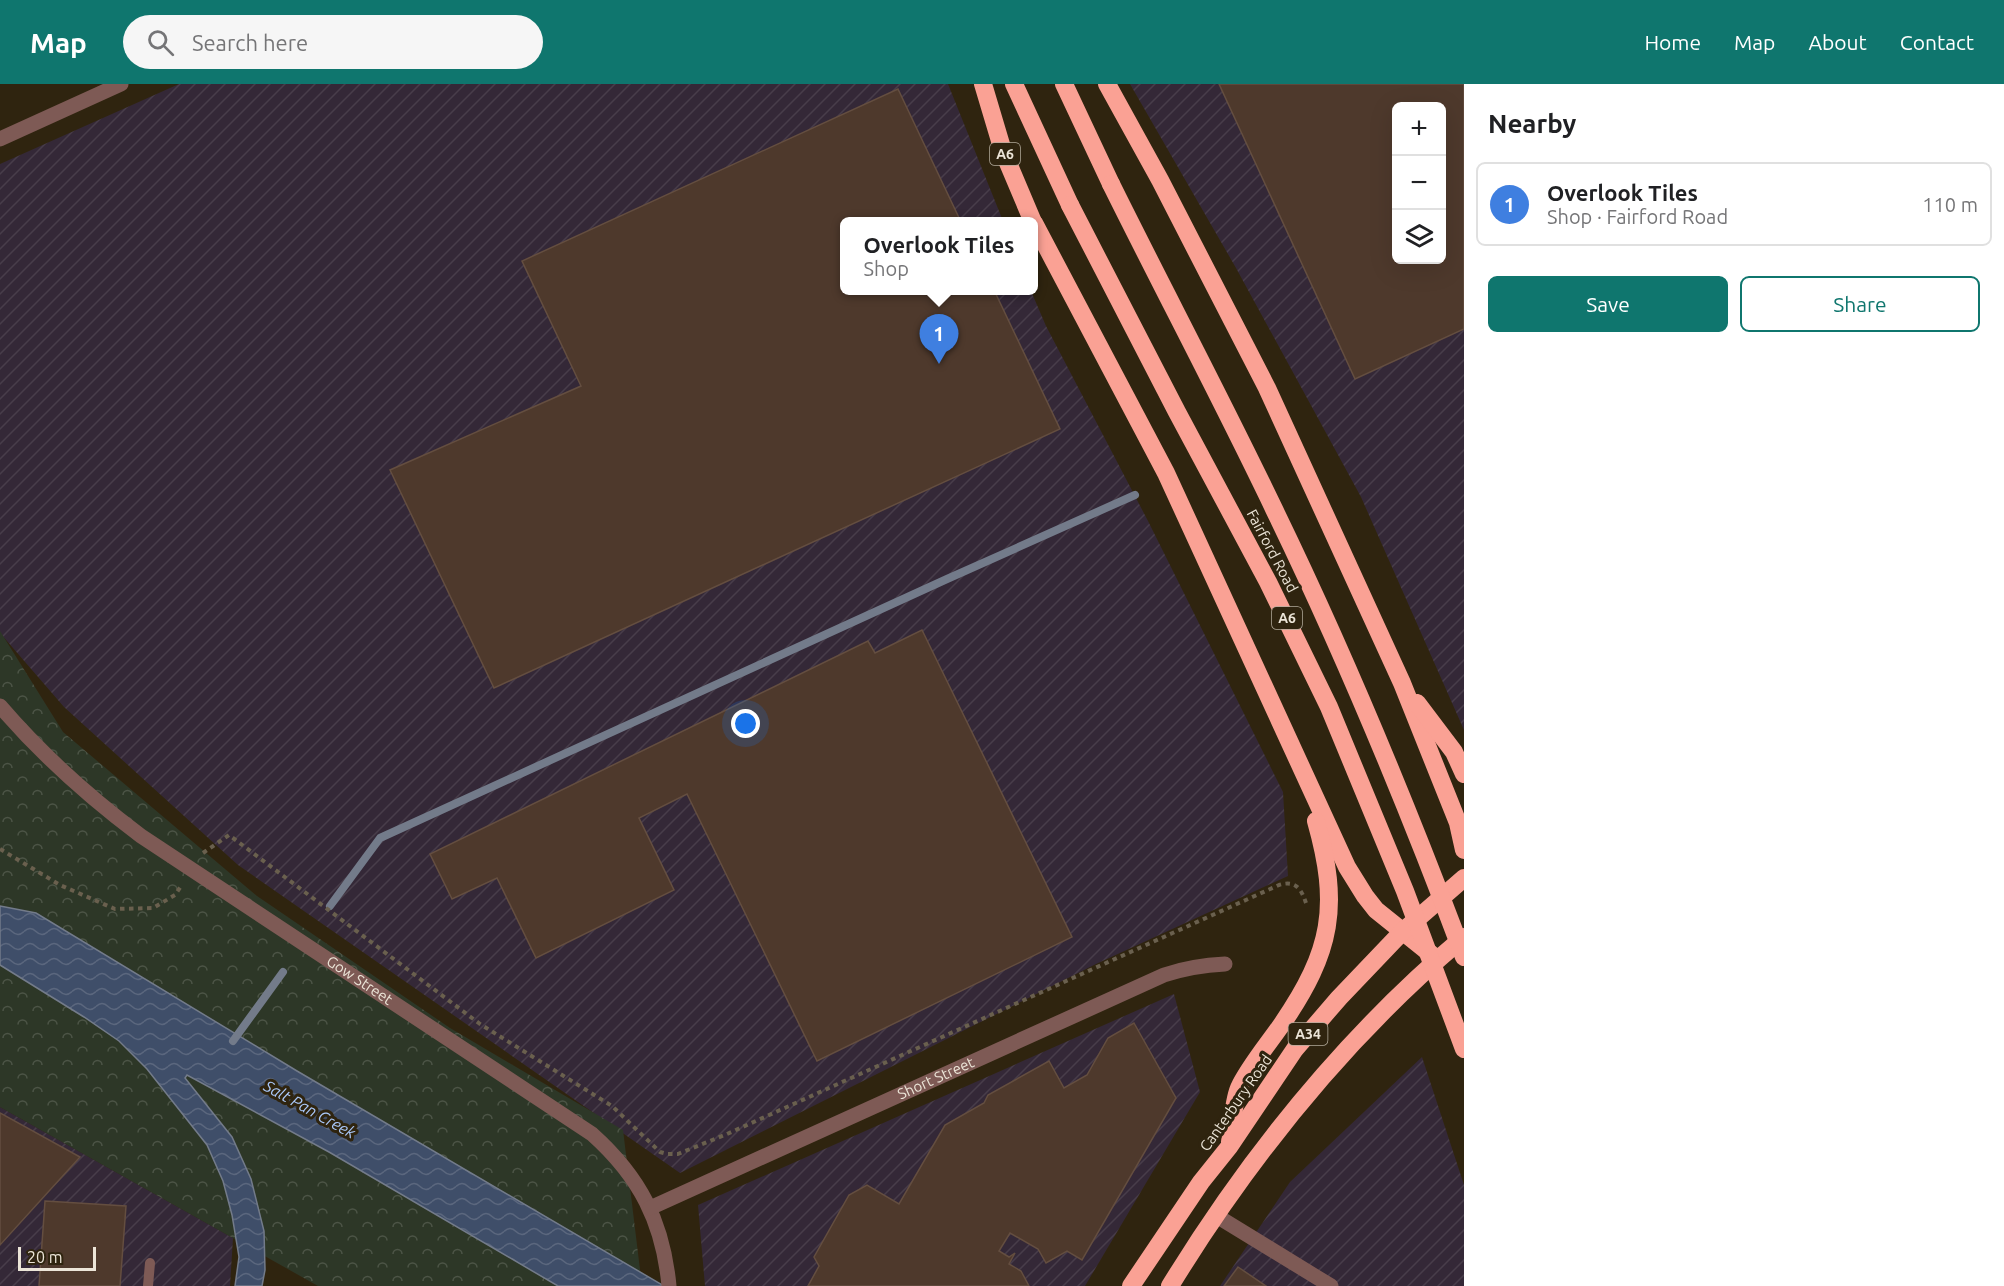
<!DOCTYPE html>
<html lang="en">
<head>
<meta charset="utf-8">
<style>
	:root { --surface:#fff; --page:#f6f6f6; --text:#202124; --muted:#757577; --line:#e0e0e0; --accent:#0f766e }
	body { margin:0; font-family:Ubuntu,sans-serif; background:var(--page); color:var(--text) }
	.controls { position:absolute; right:18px; top:18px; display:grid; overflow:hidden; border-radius:9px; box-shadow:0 6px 24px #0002 }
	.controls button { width:54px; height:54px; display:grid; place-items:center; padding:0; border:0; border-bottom:2px solid var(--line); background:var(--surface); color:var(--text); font:30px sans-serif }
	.scale { position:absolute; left:18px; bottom:15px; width:78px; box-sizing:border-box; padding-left:6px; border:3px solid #ece5d8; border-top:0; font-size:16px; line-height:21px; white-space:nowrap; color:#ece5d8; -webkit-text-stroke:4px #2f240f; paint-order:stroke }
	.you { position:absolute; left:746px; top:640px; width:21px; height:21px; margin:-15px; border:4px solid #fff; border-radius:50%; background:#1a73e8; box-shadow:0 0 0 9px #1a73e833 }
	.badge { display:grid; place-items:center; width:39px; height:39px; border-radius:50%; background:var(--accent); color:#fff; font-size:20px; font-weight:700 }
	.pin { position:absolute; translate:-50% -50px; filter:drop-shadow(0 2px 3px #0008) }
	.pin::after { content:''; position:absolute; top:32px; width:21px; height:18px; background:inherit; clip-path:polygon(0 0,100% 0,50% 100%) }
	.popup { position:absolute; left:840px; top:133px; width:198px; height:78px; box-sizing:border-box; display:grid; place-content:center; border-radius:9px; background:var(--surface); filter:drop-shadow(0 2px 4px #0005); font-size:20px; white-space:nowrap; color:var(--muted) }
	.popup b { font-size:22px; color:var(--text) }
	.popup::after { content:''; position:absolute; left:50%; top:100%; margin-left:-12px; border:12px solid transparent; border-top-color:var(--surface) }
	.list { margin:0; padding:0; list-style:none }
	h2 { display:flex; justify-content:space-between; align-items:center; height:78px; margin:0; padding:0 24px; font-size:26px }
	h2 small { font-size:20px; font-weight:400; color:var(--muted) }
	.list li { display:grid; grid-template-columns:39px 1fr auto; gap:18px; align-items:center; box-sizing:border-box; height:84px; margin:0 12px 12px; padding:0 12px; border:2px solid var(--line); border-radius:9px }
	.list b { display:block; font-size:22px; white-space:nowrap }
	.list p { margin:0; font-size:20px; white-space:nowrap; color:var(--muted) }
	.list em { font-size:20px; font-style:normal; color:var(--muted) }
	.actions { display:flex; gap:12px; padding:18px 24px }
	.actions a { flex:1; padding:14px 0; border:2px solid var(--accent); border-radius:9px; text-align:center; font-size:21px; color:var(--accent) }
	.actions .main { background:var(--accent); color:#fff }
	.icon { flex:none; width:33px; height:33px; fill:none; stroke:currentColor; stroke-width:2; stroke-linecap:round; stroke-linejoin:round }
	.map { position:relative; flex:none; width:1464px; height:1202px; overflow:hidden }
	header { display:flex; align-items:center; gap:36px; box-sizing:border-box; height:84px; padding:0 30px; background:var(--accent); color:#fff }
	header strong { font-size:28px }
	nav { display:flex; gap:33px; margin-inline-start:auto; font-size:21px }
	.search { width:420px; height:54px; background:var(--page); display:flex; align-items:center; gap:15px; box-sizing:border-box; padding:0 21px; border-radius:33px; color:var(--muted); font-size:22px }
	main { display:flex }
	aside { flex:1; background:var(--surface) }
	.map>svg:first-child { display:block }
</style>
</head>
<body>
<header>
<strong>Map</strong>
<div class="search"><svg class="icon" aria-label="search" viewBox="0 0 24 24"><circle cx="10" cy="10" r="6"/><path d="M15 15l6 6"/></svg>Search here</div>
<nav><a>Home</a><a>Map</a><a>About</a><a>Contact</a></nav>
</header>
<main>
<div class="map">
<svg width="1464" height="1202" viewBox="0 0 1464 1202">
	<defs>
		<pattern id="industrial-furrows" width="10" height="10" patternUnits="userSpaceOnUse" patternTransform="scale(1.5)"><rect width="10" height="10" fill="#342837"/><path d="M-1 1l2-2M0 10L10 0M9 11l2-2" fill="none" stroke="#483d4a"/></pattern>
		<pattern id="forest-crowns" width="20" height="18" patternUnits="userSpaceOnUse" patternTransform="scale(1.5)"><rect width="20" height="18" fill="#2d3727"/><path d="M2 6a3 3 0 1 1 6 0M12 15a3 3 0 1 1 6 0" fill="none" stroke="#4c5446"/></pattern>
		<pattern id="water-waves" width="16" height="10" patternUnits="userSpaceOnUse" patternTransform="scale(1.5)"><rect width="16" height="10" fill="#3f4e69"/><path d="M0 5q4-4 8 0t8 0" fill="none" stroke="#5b677e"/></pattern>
	</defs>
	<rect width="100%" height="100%" fill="#2f240f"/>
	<g fill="url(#industrial-furrows)" fill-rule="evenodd">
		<path d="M179 0H948L1003 137 844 138V206L1031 207 1046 242 1148 437 1283 708 1288 792 1096 880 680 1089 238 781 64 623 0 549V80Z"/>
		<path d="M1130 0H1464V646L1361 413 1236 184ZM1396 22H1442V176H1396Z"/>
		<path d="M1174 910 1200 1008 1085 1202H705L698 1121Z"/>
		<path d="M1422 973 1464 1101V1202H1220L1290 1098Z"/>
		<path d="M0 1023 233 1154 230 1202H0Z"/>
	</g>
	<path fill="url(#forest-crowns)" d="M0 547 63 648 257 812 450 944 623 1046 642 1202H318L0 1023Z"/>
	<path fill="url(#water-waves)" stroke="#737b8a" stroke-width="1.5" d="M0 822 36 829 297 987 664 1202H558L329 1068 187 991 185 994 232 1053 251 1095 264 1147 265 1186 262 1202H235L239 1173 232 1131 223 1097 207 1061 147 985 119 957 84 933 0 881Z"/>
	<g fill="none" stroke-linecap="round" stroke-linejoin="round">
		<g stroke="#737b8a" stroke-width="8">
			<path d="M330 822 380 754 947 495 1135 411"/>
			<path d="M233 957 283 888"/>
		</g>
	</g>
	<g fill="#4e392c" stroke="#644e40" stroke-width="1.5" fill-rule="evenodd">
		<path d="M1219 0H1464V245L1355 295ZM1396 22H1442V176H1396Z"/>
		<path d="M898 5 961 138H844V206H994L1060 345 494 604 390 386 581 302 522 177Z"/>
		<path d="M922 546 1072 853 817 977 687 710 639 734 674 806 536 874 497 794 452 815 430 770 868 557 875 569Z"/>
		<path d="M1134 939 1176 1014 1082 1176 1067 1167 1046 1179 1038 1165 1010 1149 999 1167 1009 1173 1015 1169 1009 1180 1021 1187 1029 1202H808L819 1182 814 1173 849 1111 867 1101 899 1120 945 1041 984 1019 988 1011 1049 977 1064 1004 1087 991 1108 954Z"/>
		<path d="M0 1029 80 1073 0 1161Z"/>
		<path d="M45 1117 126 1122 120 1202H39Z"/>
		<path d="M1238 1183 1266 1202H1224Z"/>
	</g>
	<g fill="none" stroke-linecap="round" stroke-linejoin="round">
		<g stroke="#6a604e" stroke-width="4" stroke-dasharray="4.5 4.5" stroke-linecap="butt">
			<path d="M0 765 60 801 115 825 153 824 175 811 181 802"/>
			<path d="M203 769 229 751 480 940 612 1022 660 1068 667 1070H678L727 1050 1279 801C1295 796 1301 804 1306 819"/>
		</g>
		<path stroke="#7e5a55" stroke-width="10" d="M148 1202 150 1179"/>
		<g stroke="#7e5a55" stroke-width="15">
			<path d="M0 55 121 0"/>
			<path id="s1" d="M0 622C42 671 89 713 141 752L592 1050C640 1093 663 1138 669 1202"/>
			<path id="s2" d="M650 1124 1164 891C1185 884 1204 881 1225 880"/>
			<path d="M1215 1131 1331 1202"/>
		</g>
		<g stroke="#faa194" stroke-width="18">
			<path d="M983 0 1003 67 1033 138"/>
			<path d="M1014 0 1070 121"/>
			<path d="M1064 0 1111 100"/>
			<path d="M1107 0 1160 96 1267 304 1402 599 1458 739 1464 766"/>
			<path d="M1034 139 1166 389 1347 783 1365 812 1376 826 1432 871"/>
			<path d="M1417 619 1454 668 1464 690"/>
			<path d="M1230 1058C1232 1043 1233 1018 1239 1004 1248 984 1269 959 1282 940 1332 867 1340 822 1316 737"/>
			<path d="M1131 1202 1201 1098 1229 1063 1295 965 1339 914 1402 848 1464 794"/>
			<path d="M1170 1202C1251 1070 1345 953 1464 853"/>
		</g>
		<g stroke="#faa194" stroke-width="18">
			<path d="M1111 100C1165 209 1222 316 1274 425 1345 571 1407 721 1464 873"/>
			<path d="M1070 121 1177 328 1268 498 1329 623 1405 807 1464 965"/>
		</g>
	</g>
	<g text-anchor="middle" stroke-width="6" stroke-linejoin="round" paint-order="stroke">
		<g fill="#2f240f" stroke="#b3ab9c" stroke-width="1.5">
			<rect x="990" y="59" width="30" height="22" rx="4.5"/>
			<rect x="1272" y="523" width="30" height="22" rx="4.5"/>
			<rect x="1288.5" y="939" width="39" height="22" rx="4.5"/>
		</g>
		<g font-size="14" font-weight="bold" fill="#ece5d8">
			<text x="1005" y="75">A6</text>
			<text x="1287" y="539">A6</text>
			<text x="1308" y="955">A34</text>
		</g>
		<g font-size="15" fill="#ece5d8" stroke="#2f240f">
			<text transform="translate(1272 467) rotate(62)" y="5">Fairford Road</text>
			<text dy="5" stroke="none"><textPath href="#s1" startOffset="454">Gow Street</textPath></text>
			<text dy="5" stroke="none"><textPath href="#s2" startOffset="314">Short Street</textPath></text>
			<text transform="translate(1236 1019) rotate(-55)" y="5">Canterbury Road</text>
		</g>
		<g font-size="16" font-style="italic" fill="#abc9fb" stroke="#2f240f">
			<text transform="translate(310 1025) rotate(29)" y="6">Salt Pan Creek</text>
		</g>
	</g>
</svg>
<div class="controls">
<button>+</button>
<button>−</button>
<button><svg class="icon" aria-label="layers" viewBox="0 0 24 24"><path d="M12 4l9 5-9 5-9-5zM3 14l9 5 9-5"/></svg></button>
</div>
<div class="scale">20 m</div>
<div class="you"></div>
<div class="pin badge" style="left:939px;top:280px;background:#3f7fe0">1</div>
<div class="popup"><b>Overlook Tiles</b>Shop</div>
</div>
<aside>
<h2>Nearby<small></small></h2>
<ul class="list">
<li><span class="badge" style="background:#3f7fe0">1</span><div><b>Overlook Tiles</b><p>Shop · Fairford Road</p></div><em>110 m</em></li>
</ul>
<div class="actions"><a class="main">Save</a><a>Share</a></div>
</aside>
</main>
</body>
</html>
